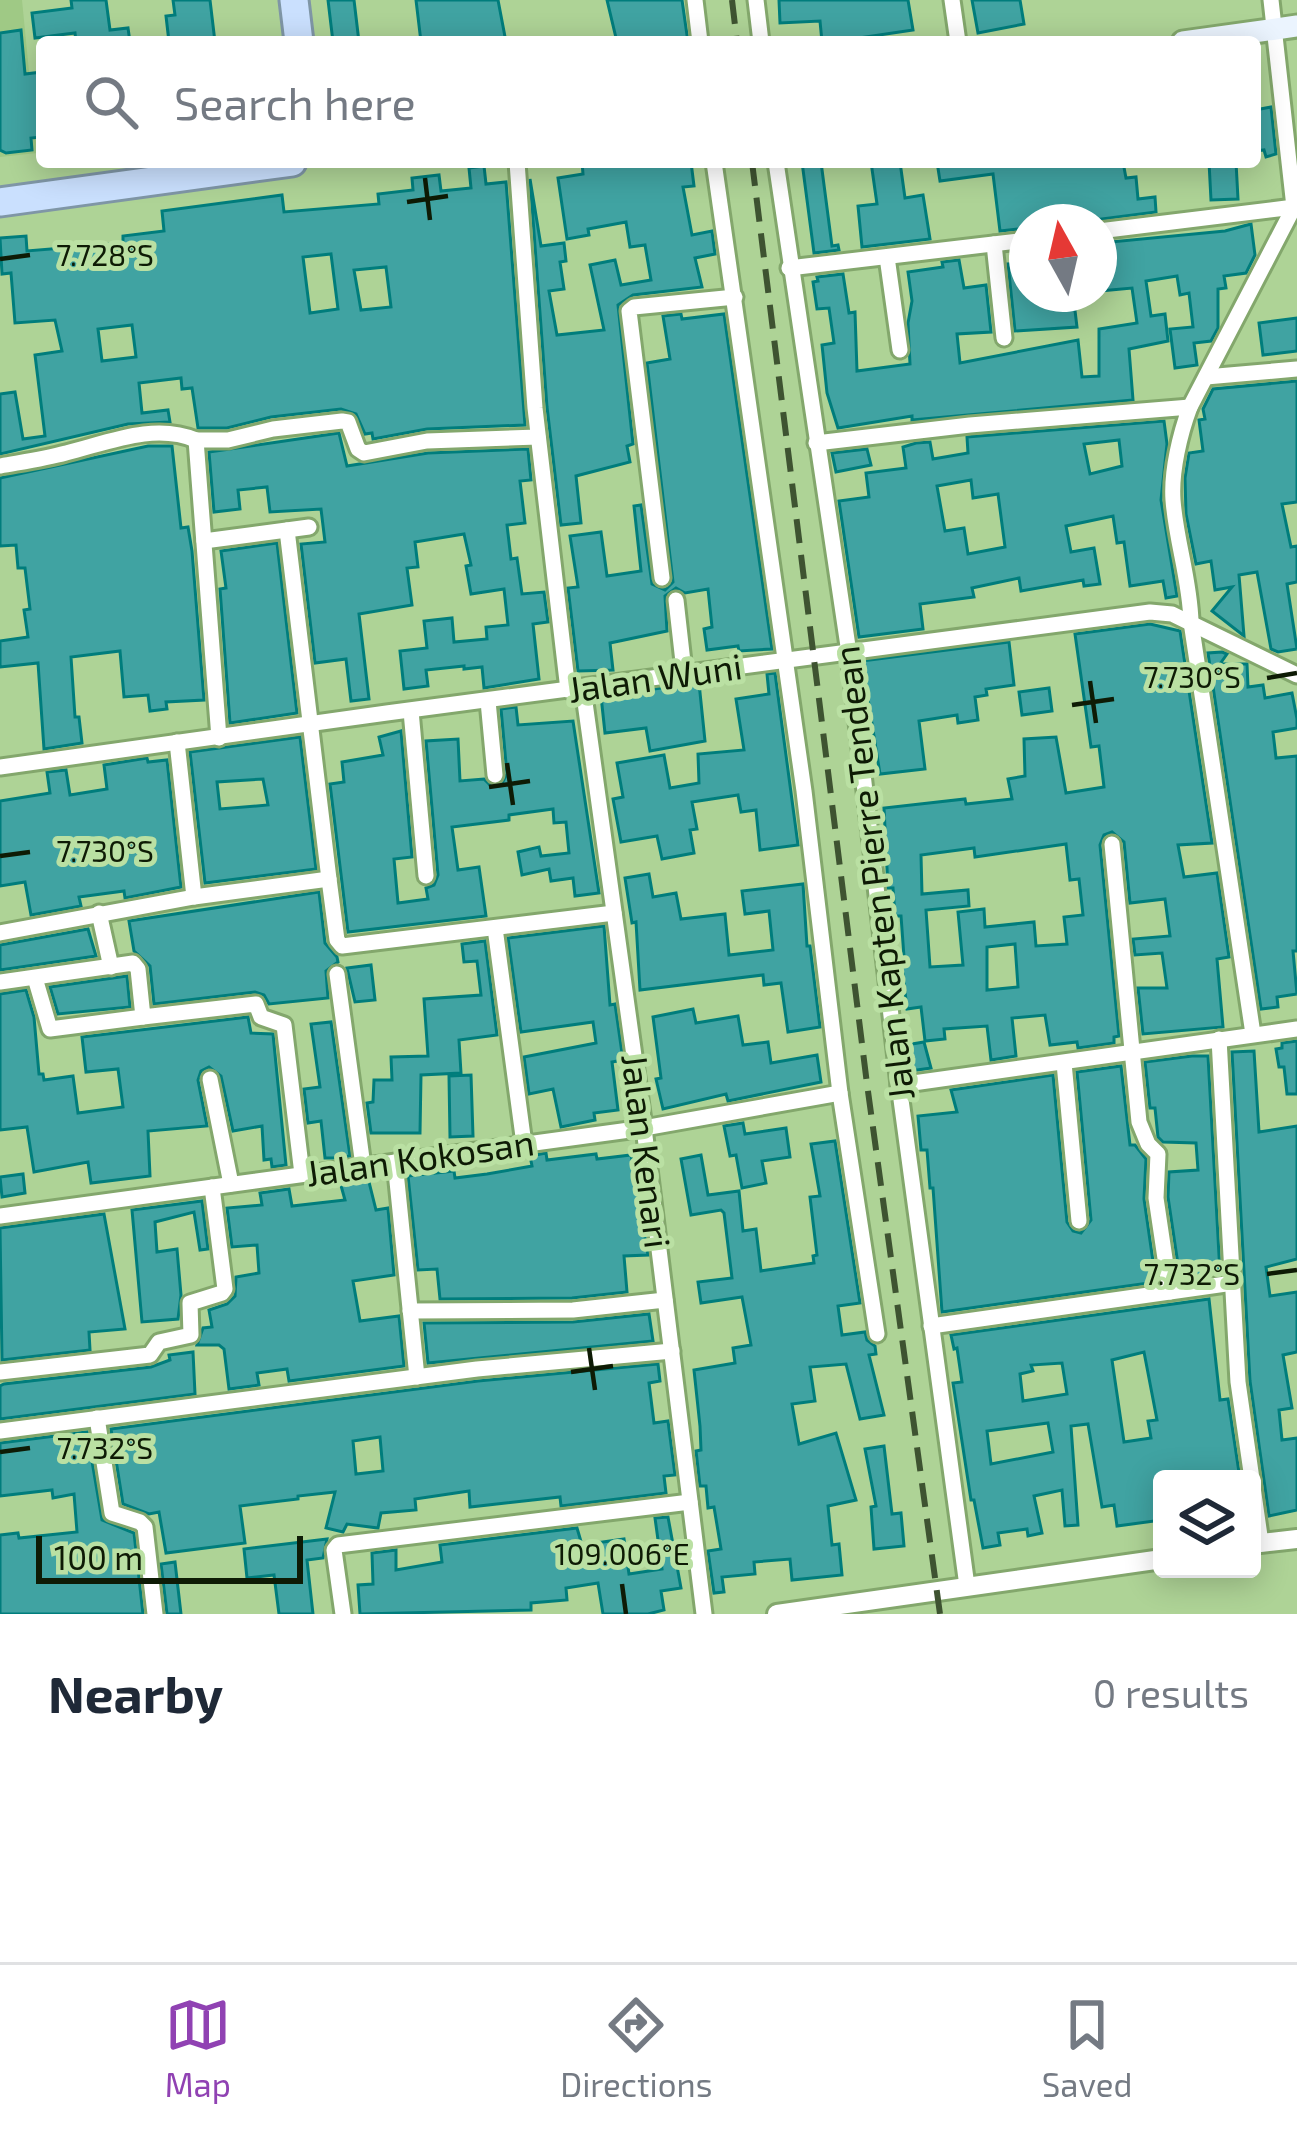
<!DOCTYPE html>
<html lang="en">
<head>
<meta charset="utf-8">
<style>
	:root { --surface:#fff; --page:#f6f6f7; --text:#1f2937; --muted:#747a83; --line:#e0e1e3; --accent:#9042b3 }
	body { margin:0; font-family:"Exo 2",sans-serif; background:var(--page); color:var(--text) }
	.controls { position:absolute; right:36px; bottom:36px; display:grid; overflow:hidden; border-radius:12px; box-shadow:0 6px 30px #0003 }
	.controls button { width:108px; height:108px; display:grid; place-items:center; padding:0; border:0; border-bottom:3px solid var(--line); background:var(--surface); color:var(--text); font:60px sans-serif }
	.compass { position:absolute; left:1009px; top:204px; width:108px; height:108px; border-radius:50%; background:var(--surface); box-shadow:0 6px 30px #0003; rotate:352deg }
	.scale { position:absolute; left:36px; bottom:30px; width:267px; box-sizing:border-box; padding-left:12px; border:6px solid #0e1b05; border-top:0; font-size:33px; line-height:42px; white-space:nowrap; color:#0e1b05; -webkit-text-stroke:9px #bae0a3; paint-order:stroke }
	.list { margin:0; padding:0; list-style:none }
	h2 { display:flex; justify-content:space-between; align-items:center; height:156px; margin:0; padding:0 48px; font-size:51px }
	h2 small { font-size:39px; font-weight:400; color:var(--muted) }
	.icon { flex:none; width:66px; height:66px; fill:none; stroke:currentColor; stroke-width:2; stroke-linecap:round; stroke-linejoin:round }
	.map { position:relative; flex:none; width:1297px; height:1614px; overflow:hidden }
	.search { position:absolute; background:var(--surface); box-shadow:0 6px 30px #0003; left:36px; right:36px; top:36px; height:132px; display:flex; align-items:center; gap:30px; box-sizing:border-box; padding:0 42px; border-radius:12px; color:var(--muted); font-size:45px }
	.sheet { height:348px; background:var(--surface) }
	nav { display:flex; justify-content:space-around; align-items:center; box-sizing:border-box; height:168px; border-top:3px solid var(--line); background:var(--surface); font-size:33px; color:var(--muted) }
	nav a { display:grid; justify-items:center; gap:6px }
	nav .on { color:var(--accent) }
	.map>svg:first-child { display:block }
</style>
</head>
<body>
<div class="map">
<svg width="1297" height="1614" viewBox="0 0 1297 1614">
	<rect width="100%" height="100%" fill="#aed396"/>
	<path fill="#9fc985" d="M0 0H22L37 153 0 157Z"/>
	<g fill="#40a3a2" stroke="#007d7c" stroke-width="3" fill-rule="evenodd">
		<path d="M71 0H106L110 30 128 28 130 42H76L75 33 35 38 32 13 72 8Z"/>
		<path d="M173 0H210L215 42H169L166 16 175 15Z"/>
		<path d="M328 0H354L359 42H333Z"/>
		<path d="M416 0H498L506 42H421Z"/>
		<path d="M607 0H682L688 42H617Z"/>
		<path d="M779 0H908L913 30 859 38 860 42H822L820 21 780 23Z"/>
		<path d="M972 0H1020L1024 24 978 33Z"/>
		<path d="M21 30 25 74 42 72V137L31 138 32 150 6 153 0 150V33Z"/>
		<path d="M1271 107 1276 154 1266 157 1264 150 1255 151V110Z"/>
		<path d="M582 162H691L694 186 683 187 692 235 712 231 715 254 695 258 702 287 633 295 618 305 633 444 627 446 630 462 576 476 581 523 561 525 547 407 530 179 541 246 564 243 566 261 560 262 564 289 549 291 557 335 604 330 590 265 615 260 621 285 651 280 645 245 630 247 626 222 588 229 589 235 567 239 558 178 583 174Z"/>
		<path d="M802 162H821L832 246 838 245 839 250 814 253Z"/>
		<path d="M871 162H900L905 198 923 195 930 239 862 247 858 206 877 204Z"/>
		<path d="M937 162H1123L1126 178 1136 177 1138 199 1155 197 1156 212 1079 222H1027V228L1000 231 993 174 940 181Z"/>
		<path d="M1209 162H1236L1238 199 1211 200Z"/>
		<path d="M484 166 486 184 506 182 525 425 427 429 373 439 372 433 365 434 356 414 341 409 271 417 227 428H198L192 388 182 389 181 378 139 383 142 413 168 410 170 422 128 424 0 454V394L15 392 23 439 45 436 35 355 62 351 55 320 15 323 11 273 2 274 0 238 26 236 27 251 123 243V236L164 231 162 211 282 195 284 212 379 204 378 194 413 190 412 178 439 175 441 191 471 188 469 168ZM331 254 338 309 310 313 303 257ZM386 267 391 307 361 310 354 270ZM132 325 136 357 102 361 98 329Z"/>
		<path d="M1251 224 1255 255 1246 273 1224 276 1226 288 1218 289V328L1211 341 1194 343 1197 365 1175 368 1170 329 1193 327 1189 293 1180 295 1177 276 1146 281 1151 316 1165 314 1168 341 1129 349 1133 400 912 420V416L838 428 827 393 822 345 834 343 829 308 817 309 813 282 818 281 817 277 843 274 849 313 855 312 857 371 910 364 908 323 912 301 908 272 943 267 942 262 959 260 964 288 986 285 991 332 957 334 960 363 1078 340 1082 377 1099 376V329L1137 323 1132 288 1099 291V267H1103L1100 243 1225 231Z"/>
		<path d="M1027 263V294H1073L1077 327 1015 331 1008 264Z"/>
		<path d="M681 314 682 319 724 314 772 649 739 651 738 646 707 650 704 629 712 627 708 589 685 593 676 588 665 596 667 631 610 643 613 670 578 671 568 588 578 587 570 536 601 532 607 576 641 571 634 506 641 505 652 584 665 590 673 582 647 363 670 359 663 316Z"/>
		<path d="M1297 318V351L1263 355 1259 323Z"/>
		<path d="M1297 381V502L1282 504 1291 547 1297 546V582L1287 584 1297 649 1278 652 1271 649 1257 572 1239 575 1244 636 1212 611 1232 587 1215 590 1211 561 1196 564 1186 514 1185 478 1189 453 1203 451 1199 420 1205 419 1203 409 1213 389Z"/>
		<path d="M1164 421 1167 444 1161 500 1177 596 1166 598 1163 581 1130 586 1124 542 1117 543 1113 516 1066 526 1071 552 1094 548 1100 584 1084 586 1083 580 1021 591 1019 578 972 588 974 597 920 604 923 629 859 637 839 501 869 497 866 473 906 468 903 447 916 443 930 442 933 459 968 453 967 437ZM1119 440 1122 466 1090 474 1084 444ZM971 480 973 498 998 494 1005 547 968 554 964 528 945 531 937 486Z"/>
		<path d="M339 433 347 466 428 453 528 449 531 480 520 481 525 523 507 525 511 559 517 558 522 594 544 592 548 622 533 624 539 679 484 688 482 667 464 669V666L426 670 428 686 404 689 400 651 427 648 424 621 452 618 454 642 487 639 486 627 508 625 504 589 471 594 466 566 471 565 464 534 415 542 418 567 407 568 412 605 359 614 369 699 351 701 346 659 315 663 301 544 325 542 321 509 270 512 267 487 238 490 240 509 214 512 209 452Z"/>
		<path d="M148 446H172L181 528 188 527 192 551 204 700 166 702 167 709 150 711 148 695 124 697 120 651 71 657 75 717H79L82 743 44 749 38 663 0 667V641L28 637 24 610 30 609 25 568H18L16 545 0 546V478Z"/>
		<path d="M867 449 871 465 836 472 832 453Z"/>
		<path d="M277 543 297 713 230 723 220 589 226 588 221 551Z"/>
		<path d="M1150 624 1180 631 1212 843 1178 845 1184 877 1217 873 1229 957 1217 959 1223 1027 1143 1034 1138 988H1167L1162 953 1135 955 1133 939 1170 936 1165 899 1130 903 1124 842 1112 832 1104 835 1100 845 1119 1036 1114 1037V1043L1078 1048 1077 1042 1050 1045 1045 1015 1012 1018 1016 1056 991 1060 987 1026 944 1029 945 1039 925 1041 921 1007 907 1009 903 974 898 975 896 958 904 957 901 916H895L893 888H888L884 808 965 799 966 804 1012 799 1008 779 1025 776 1024 739 1056 737 1066 793 1104 787 1099 746 1091 747 1075 634ZM1066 844 1070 880 1079 879 1083 915 1064 917 1067 944 1036 946 1034 922 985 927 984 909 958 912 963 965 930 967 926 910 969 906 968 890 922 894 921 855 974 848 975 857ZM1015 944 1018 987 987 990V947Z"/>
		<path d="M1009 642 1014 685 986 689 987 695 975 697 978 720 958 723 957 715 919 721 925 769 880 774 862 661Z"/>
		<path d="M1222 652 1227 654 1220 664H1247L1248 687 1263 685 1265 698 1292 693 1297 719V728L1273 732 1276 758 1297 756V951H1293L1297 994 1277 997 1278 1007 1261 1009 1208 653Z"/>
		<path d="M775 673 798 845 760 850 756 810 741 812 738 795 692 802 697 829 690 830 694 853 662 859 657 836 621 842 613 799 623 797 617 763 664 755 670 788 699 783 698 754 744 750 736 699 769 694 767 674Z"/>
		<path d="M699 683 705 741 650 751 646 728 605 733 601 696Z"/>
		<path d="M1049 688 1052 711 1022 715 1019 692Z"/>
		<path d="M516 707 518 725 573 721 599 893 575 896 573 878 551 881 549 869 522 875 518 852 539 847 541 856 569 853 566 822 554 823 553 809 509 815V820L452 827 458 870 479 867 486 916 348 932 330 784 344 782 342 762 383 755 379 737 401 731 412 857 394 859 398 903 428 899 426 888 434 885 438 875 426 741 458 739 460 781 484 779 491 786 501 785 507 774 501 709Z"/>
		<path d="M300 737 316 869 205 883 190 752ZM263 779 268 805 220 809 217 782Z"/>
		<path d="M147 758 148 762 167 760 181 887 125 898 124 891 79 897 81 906 31 915 25 882 0 886V801L50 793 47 772 66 770 70 795 107 789 104 765Z"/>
		<path d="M649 874 653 897 676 893 681 919 725 914 729 955 773 950 769 911 745 914 742 891 803 884 807 946H810L820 1027 788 1032 781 983 764 985 763 975 640 990 636 922 632 923 625 878Z"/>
		<path d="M319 892 325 943 337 957 338 962 326 971 328 998 269 1004 264 995 255 992 154 1004 150 966 134 951 129 921Z"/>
		<path d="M604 926 610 1005 615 1004 623 1060 612 1062 618 1110 594 1113 595 1120 561 1127 553 1089 529 1094 524 1057 596 1043 593 1022 521 1032 508 938Z"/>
		<path d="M88 929 96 956 0 970V945Z"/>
		<path d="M485 941 497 1035 459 1040 461 1073 421 1075 420 1133H371L367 1103 373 1102 374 1080H392L391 1057 428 1056 424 999 481 995 477 961 464 962 462 944Z"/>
		<path d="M371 965 375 1000 355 1002 347 968Z"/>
		<path d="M127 976 130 1007 58 1014 50 987Z"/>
		<path d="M26 990 34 1017 39 1074H43L44 1080 73 1076 78 1113 123 1107 118 1069 86 1072 82 1037 248 1017 251 1033 273 1034 286 1165 272 1167 271 1159 264 1160 262 1126 233 1131 221 1076 209 1067 201 1071 198 1080 207 1126 148 1131 150 1176 91 1183 88 1162 34 1172 27 1127 0 1130V994Z"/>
		<path d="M693 1009 696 1023 738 1016 743 1045 768 1042 771 1063 817 1055 821 1082 728 1101 726 1094 663 1109 656 1079 661 1078 653 1017Z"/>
		<path d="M331 1022 350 1156 333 1158H325L321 1121 308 1123 304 1089 320 1087 311 1024Z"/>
		<path d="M1297 1041V1094H1287L1284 1067H1279L1276 1049 1282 1048V1043Z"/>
		<path d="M924 1042 931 1068 910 1071 906 1045Z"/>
		<path d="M1254 1051 1259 1132 1297 1126V1259L1266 1267 1270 1296 1297 1292V1352L1283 1355 1292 1408 1279 1410 1282 1440 1297 1438V1510L1269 1516 1250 1381 1232 1052Z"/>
		<path d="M1192 1056H1208L1220 1273 1180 1278 1168 1197 1169 1172 1198 1170 1196 1143 1163 1142 1158 1137 1155 1108H1150L1145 1062Z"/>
		<path d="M1121 1066 1130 1145H1135L1146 1159 1144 1199 1156 1282 942 1312 933 1188H930L927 1150H921L918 1116 957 1112 951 1090 1053 1075 1067 1222 1073 1231 1081 1233 1091 1220 1077 1072Z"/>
		<path d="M471 1075 473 1136 450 1137 449 1076Z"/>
		<path d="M743 1123 745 1134 786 1128 790 1157 762 1161 766 1183 742 1188 736 1155 730 1156 724 1126Z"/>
		<path d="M835 1141 860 1303 838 1306 842 1335 865 1332 867 1340 875 1346 876 1354 869 1355 884 1415 860 1419 846 1364 810 1367 815 1401 792 1404 799 1444 836 1433 856 1500 828 1506 832 1545 839 1544 842 1575 792 1580 790 1559 754 1562 755 1574 722 1577 724 1592 714 1593 708 1551 721 1549 714 1507 708 1508 706 1486H700L696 1451 701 1450 700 1426 694 1370 735 1363 733 1348 751 1345 742 1297 701 1303 698 1282 732 1278 724 1213 721 1210 691 1215 681 1159 701 1155 708 1195 739 1191 743 1231 756 1229 761 1271 814 1263 813 1256 817 1255 810 1197 820 1196 811 1144Z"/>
		<path d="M546 1153 547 1160 596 1154 597 1159 631 1155 648 1255 624 1256 627 1292 572 1298 440 1299 437 1269 418 1270 408 1176 454 1171 455 1178 487 1174 532 1166 530 1156Z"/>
		<path d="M23 1174 25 1193 2 1197 0 1177Z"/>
		<path d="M368 1178 376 1210 388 1208 394 1275 353 1281 360 1321 399 1316 404 1366 289 1381 287 1369 257 1373 259 1385 229 1389 224 1349 219 1345H197L203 1328 212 1327 209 1310 227 1304 235 1296 236 1277 259 1273 257 1245 232 1247 227 1208 262 1205 260 1193 289 1189 292 1206 345 1200 340 1182Z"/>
		<path d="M202 1201 208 1249 200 1250 194 1212 155 1222 157 1252 177 1249 181 1295 178 1319 142 1322 132 1210Z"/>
		<path d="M104 1214 125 1329 89 1332 90 1350 2 1360 0 1228Z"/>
		<path d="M1209 1299 1220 1400 1228 1399 1240 1479H1162V1520L1117 1526 1114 1505 1102 1507 1088 1424 1071 1426 1078 1525 1065 1526 1062 1490 1034 1496 1042 1533 1028 1536 1027 1529 998 1533 1000 1545 983 1548 974 1500H971L953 1383 962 1382 957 1348 954 1349 951 1335ZM1144 1352 1157 1420 1148 1421 1151 1438 1124 1442 1112 1360ZM1062 1363 1067 1394 1023 1401 1020 1374 1033 1371 1031 1365ZM1048 1423 1053 1452 991 1464 987 1431Z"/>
		<path d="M649 1314 653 1341 428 1363 424 1323 573 1322Z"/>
		<path d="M193 1352 195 1394 0 1419V1386L4 1384 151 1367 170 1360 169 1355Z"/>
		<path d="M658 1364 660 1381 649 1383 654 1423 668 1421 675 1475 664 1476 666 1493 561 1506 560 1497 470 1507 469 1491 415 1499 416 1510 381 1513 378 1528 347 1524 343 1532 326 1528 335 1492 298 1496V1499L240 1506 245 1543 166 1553 159 1512 149 1514 123 1504 111 1429 478 1381ZM380 1437 383 1471 356 1474 353 1441Z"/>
		<path d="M87 1432 102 1520 134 1533 143 1614H0V1535L18 1533 19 1538 77 1532 74 1494 53 1498 52 1490 0 1496V1443Z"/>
		<path d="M884 1446 892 1514 901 1513 904 1546 874 1549 871 1507 876 1506 865 1449Z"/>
		<path d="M668 1517 681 1588 661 1591 664 1610 648 1614H603L598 1583 566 1588 567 1600 531 1603V1610L360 1614 358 1585 373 1584 372 1553 396 1550V1570L442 1562 440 1545 577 1528 582 1545 624 1539 629 1574 662 1569 655 1518Z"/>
		<path d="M327 1539 323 1558 307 1560 313 1614H279L274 1575 247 1578 244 1549Z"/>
		<path d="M175 1562 181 1614H167L161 1564Z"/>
	</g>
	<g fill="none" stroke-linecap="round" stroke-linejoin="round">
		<g stroke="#83a76c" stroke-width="21">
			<g id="minor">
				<path d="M695 0 700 42"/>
				<path d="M756 0 761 42"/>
				<path d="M952 0 958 42"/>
				<path d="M517 162 535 408 568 690"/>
				<path d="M714 162 804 791 840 1093 877 1334"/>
				<path d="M776 162 849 653 899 1085 967 1586"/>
				<path d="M1099 231 1294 207"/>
				<path d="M994 244 1004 338"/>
				<path d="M887 257 900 350"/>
				<path d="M789 268 1027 240"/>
				<path d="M1206 377 1297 369"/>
				<path d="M1190 407 1294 207 1271 0"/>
				<path d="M816 443 970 425 1190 407C1180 434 1171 471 1173 500 1176 541 1190 580 1191 622L1253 1034"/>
				<path d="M0 466C22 462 44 459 66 453 107 443 154 422 196 440"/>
				<path d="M204 541 309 527"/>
				<path d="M662 578 629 311 634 307 735 297"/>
				<path d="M676 600 684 671"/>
				<path d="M583 688 644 1128 704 1614"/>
				<path d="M488 701 495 775"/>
				<path d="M411 711 426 876"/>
				<path d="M219 738 196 440H228L273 429 342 421 348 422 358 449 364 453 427 441 538 437"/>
				<path d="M177 742 194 897"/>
				<path d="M0 767C383 713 767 660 1150 612L1172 614 1297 675"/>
				<path d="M1112 844 1139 1122 1148 1144 1158 1154 1156 1198 1170 1292"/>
				<path d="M329 879 337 940 342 946 614 913"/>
				<path d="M99 913 111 967"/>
				<path d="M495 928 524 1144"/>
				<path d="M0 933 194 897 329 879 287 530"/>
				<path d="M337 974 363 1166"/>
				<path d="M35 978 50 1029 143 1017"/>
				<path d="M0 982 133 963 138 969 143 1017 256 1004 261 1017 284 1025 302 1174"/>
				<path d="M1219 1039 1238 1382 1252 1479"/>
				<path d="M1064 1063 1079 1221"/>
				<path d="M210 1079 231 1184"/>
				<path d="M899 1085 1297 1029"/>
				<path d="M395 1162 417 1377"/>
				<path d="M0 1216 644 1128 840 1093"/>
				<path d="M410 1311 573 1310 665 1300"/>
				<path d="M931 1326 1233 1283"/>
				<path d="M0 1372 150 1355 159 1342 191 1335 190 1303 222 1293 225 1289 212 1187"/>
				<path d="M97 1418 112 1513 140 1522 145 1527 155 1614"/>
				<path d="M0 1431 477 1369 672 1351"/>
				<path d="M1252 1480 1261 1543"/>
				<path d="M343 1614 334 1550 338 1545 690 1502"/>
			</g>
		</g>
		<g stroke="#83a76c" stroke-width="24">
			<g id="tertiary">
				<path d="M1252 1544 1297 1539"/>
				<path d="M777 1614 1162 1559"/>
			</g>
		</g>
		<g stroke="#83a76c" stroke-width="27">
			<path id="secondary" d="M1183 42 1297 26"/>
		</g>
		<g stroke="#7f96a6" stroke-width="33">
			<g id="trunk">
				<path d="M294 0 299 42"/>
				<path d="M0 202 292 162"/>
			</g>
		</g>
		<use href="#minor" stroke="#fff" stroke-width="15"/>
		<use href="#tertiary" stroke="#fff" stroke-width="18"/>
		<use href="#secondary" stroke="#ebf4fe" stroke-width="21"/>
		<use href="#trunk" stroke="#cae0fe" stroke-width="27"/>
		<g stroke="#3e5331" stroke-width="6" stroke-dasharray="24 12" stroke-linecap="butt">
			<path d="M732 0 737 42"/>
			<path d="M752 162 867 1084 940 1614"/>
		</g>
	</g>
	<path fill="none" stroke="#0e1b05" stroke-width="4.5" d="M425 178 430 220M407 202 448 196M0 259 30 255M1267 678 1297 673M1090 681 1096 723M1072 705 1114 699M507 763 513 805M489 787 530 781M0 856 30 852M1267 1274 1297 1270M589 1348 595 1390M571 1372 613 1366M0 1452 30 1448M622 1584 626 1614"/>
	<g text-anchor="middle" stroke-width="10" stroke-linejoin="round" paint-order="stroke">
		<g font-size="36" fill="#0e1b05" stroke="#bae0a3">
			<text transform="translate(655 678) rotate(-8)" y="13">Jalan Wuni</text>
			<text transform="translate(874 873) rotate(-97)" y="13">Jalan Kapten Pierre Tendean</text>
			<text transform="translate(646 1151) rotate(83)" y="13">Jalan Kenari</text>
			<text transform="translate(420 1158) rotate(-8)" y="13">Jalan Kokosan</text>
		</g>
	</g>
	<g font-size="30" text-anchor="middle" fill="#0e1b05" stroke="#bae0a3" stroke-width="10" stroke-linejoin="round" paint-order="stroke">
		<text x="105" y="266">7.728°S</text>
		<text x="1192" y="688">7.730°S</text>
		<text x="105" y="862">7.730°S</text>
		<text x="1192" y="1285">7.732°S</text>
		<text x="105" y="1459">7.732°S</text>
		<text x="622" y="1565">109.006°E</text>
	</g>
</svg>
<div class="controls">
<button><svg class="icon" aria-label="layers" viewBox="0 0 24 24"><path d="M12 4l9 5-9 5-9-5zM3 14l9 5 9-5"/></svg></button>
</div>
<svg class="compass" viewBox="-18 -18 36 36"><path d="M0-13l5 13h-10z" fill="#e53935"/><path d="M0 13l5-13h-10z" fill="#747a83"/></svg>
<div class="scale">100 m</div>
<div class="search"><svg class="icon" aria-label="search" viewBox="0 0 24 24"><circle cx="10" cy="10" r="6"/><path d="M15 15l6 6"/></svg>Search here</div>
</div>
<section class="sheet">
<h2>Nearby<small>0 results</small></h2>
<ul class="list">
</ul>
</section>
<nav>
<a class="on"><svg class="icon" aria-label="map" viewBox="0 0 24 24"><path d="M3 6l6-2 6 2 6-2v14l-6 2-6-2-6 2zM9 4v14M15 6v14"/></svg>Map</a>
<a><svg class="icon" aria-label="directions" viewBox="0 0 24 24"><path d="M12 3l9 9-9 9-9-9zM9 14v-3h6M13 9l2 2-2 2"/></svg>Directions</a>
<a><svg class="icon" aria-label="saved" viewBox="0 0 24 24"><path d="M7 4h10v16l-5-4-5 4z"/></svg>Saved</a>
</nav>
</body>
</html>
